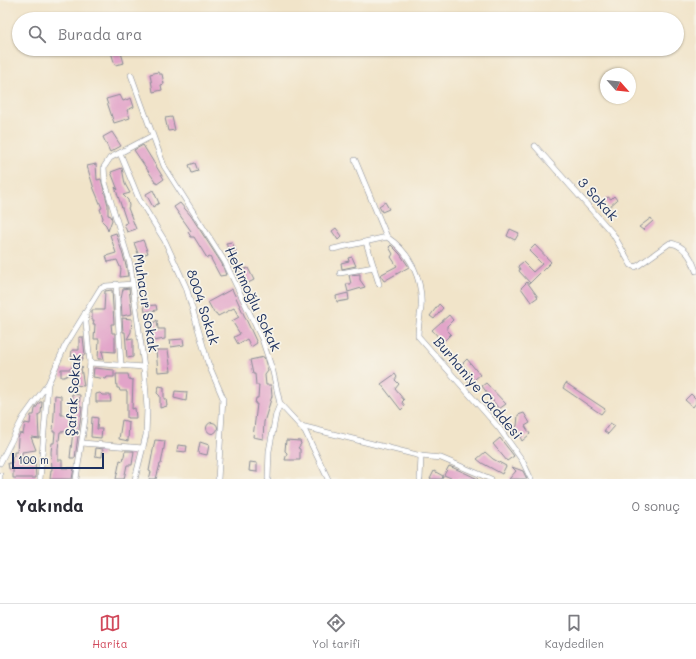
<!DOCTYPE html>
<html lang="tr">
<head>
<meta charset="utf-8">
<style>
	:root { --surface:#fff; --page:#f7f7f7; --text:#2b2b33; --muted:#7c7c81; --line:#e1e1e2; --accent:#d1495b }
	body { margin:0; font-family:Mali,sans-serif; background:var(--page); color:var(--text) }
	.compass { position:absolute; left:600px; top:68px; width:36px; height:36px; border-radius:50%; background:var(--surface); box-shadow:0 1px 3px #0004; rotate:117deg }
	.scale { position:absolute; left:12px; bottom:10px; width:92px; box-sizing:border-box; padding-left:4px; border:2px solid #1b2f5e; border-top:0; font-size:11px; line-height:14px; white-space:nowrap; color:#1b2f5e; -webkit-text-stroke:3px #f7f3e8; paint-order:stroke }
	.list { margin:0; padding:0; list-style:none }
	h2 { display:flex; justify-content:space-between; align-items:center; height:52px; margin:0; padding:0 16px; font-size:17px }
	h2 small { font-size:13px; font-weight:400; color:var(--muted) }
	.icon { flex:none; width:22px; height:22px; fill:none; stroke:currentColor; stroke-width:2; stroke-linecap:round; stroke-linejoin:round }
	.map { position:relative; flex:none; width:696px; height:479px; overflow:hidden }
	.search { position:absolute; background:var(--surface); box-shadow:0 1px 3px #0004; left:12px; right:12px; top:12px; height:44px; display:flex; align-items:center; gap:10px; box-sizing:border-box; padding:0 14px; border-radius:22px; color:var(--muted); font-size:15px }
	.sheet { height:124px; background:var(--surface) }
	nav { display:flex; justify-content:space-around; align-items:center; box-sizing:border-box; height:56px; border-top:1px solid var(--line); background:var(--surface); font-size:11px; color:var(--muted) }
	nav a { display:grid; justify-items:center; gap:2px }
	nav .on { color:var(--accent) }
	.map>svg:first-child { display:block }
</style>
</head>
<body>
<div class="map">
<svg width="696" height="479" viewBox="0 0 696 479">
	<rect width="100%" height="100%" fill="#f7f3e8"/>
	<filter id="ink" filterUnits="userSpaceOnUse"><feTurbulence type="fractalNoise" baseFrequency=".025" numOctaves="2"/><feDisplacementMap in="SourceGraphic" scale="8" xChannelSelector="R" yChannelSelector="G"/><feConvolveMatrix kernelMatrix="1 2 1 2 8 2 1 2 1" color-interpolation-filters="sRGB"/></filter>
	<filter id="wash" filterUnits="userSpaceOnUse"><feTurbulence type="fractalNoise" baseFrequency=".012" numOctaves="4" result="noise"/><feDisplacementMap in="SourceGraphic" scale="16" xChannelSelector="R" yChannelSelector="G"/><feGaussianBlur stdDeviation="0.9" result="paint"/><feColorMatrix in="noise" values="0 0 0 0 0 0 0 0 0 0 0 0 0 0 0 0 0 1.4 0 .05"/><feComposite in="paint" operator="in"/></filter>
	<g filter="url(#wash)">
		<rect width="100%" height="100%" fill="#f1e4c9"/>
		<g id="blocks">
			<g fill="#e2a4c9">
				<path d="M110 49H120L124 63 115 65Z"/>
				<path d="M158 72 159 74H162L164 84 161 85 162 90 153 92 150 74Z"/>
				<path d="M120 95 123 101 131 98 134 107 127 110 130 118 114 123 106 99Z"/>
				<path d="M172 117 175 130 168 131 165 118Z"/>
				<path d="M112 132 121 146 110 152 103 137Z"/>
				<path d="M143 145 164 179 157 184 134 150Z"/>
				<path d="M195 163 198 171 192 173 189 165Z"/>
				<path d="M96 164 97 180 101 179 108 205V215L111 216 112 220 108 231 106 225 102 221 103 218 100 209 102 208 94 189 87 166Z"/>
				<path d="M122 168 125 184 130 193 123 195 128 200 129 206 128 208 136 229 127 232 124 224 127 223 115 187 118 190 111 172Z"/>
				<path d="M153 190 159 203 153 207 146 194Z"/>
				<path d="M614 196 617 200 609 207 604 200 608 197 611 199Z"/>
				<path d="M385 202 389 209 382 212 379 206Z"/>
				<path d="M180 203 191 216 222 264 226 275 220 276 210 257 207 258 194 237H191L188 232 191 231 174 207Z"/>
				<path d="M651 218 653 221 643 230 639 227Z"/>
				<path d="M336 228 342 236 338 240 332 231Z"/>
				<path d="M510 229 519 233 515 240 507 236Z"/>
				<path d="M116 233 126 265 128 276 120 277 121 269 117 260 108 262 106 256 116 253 110 235Z"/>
				<path d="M143 240 148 253 139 256 134 243Z"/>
				<path d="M232 242 236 251 230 254 226 243Z"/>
				<path d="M391 245 400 254 409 267 384 281 380 275 397 266 391 257 393 254 389 247Z"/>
				<path d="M535 245 551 262 530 283 519 271 520 269 518 266 523 262 533 272 542 264 529 251Z"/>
				<path d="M352 257 356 266 342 269 341 263 349 261 348 258Z"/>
				<path d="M248 268 254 280 246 284 240 271Z"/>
				<path d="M360 274V280L365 287 348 292 346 284H351L349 275Z"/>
				<path d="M527 282 538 297 531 302 521 288Z"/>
				<path d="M129 288 132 314 122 316 121 299 123 289Z"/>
				<path d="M232 289 257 343 251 347 247 339 238 344 234 337 240 334 232 321 239 317 234 308 218 316 216 313H214L208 302Z"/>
				<path d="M112 290 114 324H111L112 333H115V352L102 351 104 359H98L99 339H94L95 324H93L94 320H92V310H104L105 291Z"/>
				<path d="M348 293 349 300 337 302 336 296Z"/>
				<path d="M439 304 443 308 434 319 430 316Z"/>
				<path d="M156 305 157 310 145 312 144 306Z"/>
				<path d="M449 315 453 320 447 326V330L451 334 443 342 432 330Z"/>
				<path d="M122 318 132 319 131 332 127 339 133 338V357L127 358 125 332H123Z"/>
				<path d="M157 320 158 329H165V339L153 341 152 324Z"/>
				<path d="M79 337H83L85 355H82L83 360H74L71 359 72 350H79Z"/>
				<path d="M183 339 184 345 171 347 170 340Z"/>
				<path d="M156 350H168L171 371 158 372Z"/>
				<path d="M264 357 268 371 265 375 266 385H271L272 396 264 422 263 439 253 437 257 404H255L256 398H258L259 385H256L255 374H253L250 360Z"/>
				<path d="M467 359 480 375 470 383 465 378 470 373 462 364Z"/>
				<path d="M72 366 83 367 81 368 84 386 74 385V372L64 377H61V369H72Z"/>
				<path d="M94 368 114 370V377H107L106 379 93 377Z"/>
				<path d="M116 374H128L129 379 133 380 132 409 135 408 136 418H127V391H120L119 388H117Z"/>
				<path d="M395 374 397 377 395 380 399 384 395 389 404 400 402 402 405 406 401 410 381 384Z"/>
				<path d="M486 383 506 404 499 409 482 386Z"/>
				<path d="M566 383 605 409 601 414 563 388Z"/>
				<path d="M159 386 164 387V399H166L167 406 160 408V396L157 393Z"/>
				<path d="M175 391 187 392 186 401 174 398Z"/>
				<path d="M100 393 102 395H110L111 402H96V394Z"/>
				<path d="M72 394 80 395 79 406 82 407 75 458H70L73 431 60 432 58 449V460H62V468H74L72 479H50L51 470H52L51 452 52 443H54L55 432H53L55 395 61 396V415H70Z"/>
				<path d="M691 394 696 399V403L693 407 685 400Z"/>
				<path d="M40 402H42L41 413 38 415 39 438 31 437 36 450 22 452V461H35L36 478H13V468L9 469 8 463H12V457L14 456V452H17L18 438 20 433 23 434 25 423 30 424 31 415H34L35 409Z"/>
				<path d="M524 413 530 423 525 426 530 434 522 441 515 427 517 426 518 415Z"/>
				<path d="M92 417 98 418 97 429H102L101 438 91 437Z"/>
				<path d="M122 420 129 422 128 441 119 439Z"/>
				<circle cx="212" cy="428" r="5.5"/>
				<path d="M610 423 615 426 608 434 604 431Z"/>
				<path d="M500 438 514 456 507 461 493 444Z"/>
				<path d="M155 440 165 441 164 448 161 464H160L156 479H149L151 472 149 471Z"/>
				<path d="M286 440 300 441 301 444 298 448 300 449V460H285L287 453 285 451Z"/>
				<path d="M200 442 209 445 207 455 198 453Z"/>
				<path d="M178 445 187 446 186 452 177 451Z"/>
				<path d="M96 448 103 449 102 457 95 456Z"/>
				<path d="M125 451H134L132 465H127L124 479H116L120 460 123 461Z"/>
				<path d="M485 452 493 459 506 466 502 474 482 463 477 459Z"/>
				<path d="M250 462 257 463V472L249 471Z"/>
				<path d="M449 466 463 472 478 479H453L444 475Z"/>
				<path d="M512 467 523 471 527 479H509L516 471Z"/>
				<path d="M434 471 443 476 442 479H430Z"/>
			</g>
		</g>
	</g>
	<g filter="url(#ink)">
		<use href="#blocks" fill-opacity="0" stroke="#868a94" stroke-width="1"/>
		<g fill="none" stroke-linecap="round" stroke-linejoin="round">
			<g stroke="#868a94" stroke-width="6">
				<g id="minor">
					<path d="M131 75 164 166 225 262 262 339 273 372 280 404 276 414 269 451 268 479"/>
					<path d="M535 146 613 234 631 265 635 267 639 265 670 243C685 245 692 258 696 271"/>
					<path d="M120 153 139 199 165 241 186 287 208 363 223 398 218 479"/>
					<path d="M355 160 387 237C411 253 423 280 421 308 420 317 418 326 418 336L499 428 522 460 531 479"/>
					<path d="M366 242 379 284"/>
					<path d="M333 249 387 237"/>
					<path d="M340 273 374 267"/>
					<path d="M116 284 121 365"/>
					<path d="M90 363 144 367"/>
					<path d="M280 404 305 431 328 479"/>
					<path d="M301 426 421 456 441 458 491 479"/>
					<path d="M82 443 143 448"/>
					<path d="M0 463 23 418 47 385"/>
					<path d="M0 475V479"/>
					<path d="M40 479 48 384 65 346 100 289 106 286 133 284"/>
					<path d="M76 479 85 419 90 363 85 313"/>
					<path d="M135 479 146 435 147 408 144 367 130 264 105 182 104 167 110 158 152 136"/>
					<path d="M420 479 421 456"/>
				</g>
			</g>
			<use href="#minor" stroke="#fff" stroke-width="5"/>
		</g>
	</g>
	<g text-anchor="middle" stroke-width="3.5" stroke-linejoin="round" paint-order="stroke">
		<g font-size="14" fill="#1b2f5e" stroke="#f7f3e8">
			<text transform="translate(598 199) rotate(48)" y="5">3 Sokak</text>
			<text transform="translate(253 299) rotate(65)" y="5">Hekimoğlu Sokak</text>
			<text transform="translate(146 303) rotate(81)" y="5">Muhacır Sokak</text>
			<text transform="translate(203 307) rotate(72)" y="5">8004 Sokak</text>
			<text transform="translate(478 388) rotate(50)" y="5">Burhaniye Caddesi</text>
			<text transform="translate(73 395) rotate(-86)" y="5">Şafak Sokak</text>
		</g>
	</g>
</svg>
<svg class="compass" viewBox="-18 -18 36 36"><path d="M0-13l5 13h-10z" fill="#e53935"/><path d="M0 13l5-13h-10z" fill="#7c7c81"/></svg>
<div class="scale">100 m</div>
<div class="search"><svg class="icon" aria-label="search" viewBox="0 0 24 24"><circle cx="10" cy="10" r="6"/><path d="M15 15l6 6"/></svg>Burada ara</div>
</div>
<section class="sheet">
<h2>Yakında<small>0 sonuç</small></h2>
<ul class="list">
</ul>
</section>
<nav>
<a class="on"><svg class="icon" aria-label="map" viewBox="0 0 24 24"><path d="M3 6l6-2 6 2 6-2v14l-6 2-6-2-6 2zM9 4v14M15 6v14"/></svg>Harita</a>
<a><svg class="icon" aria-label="directions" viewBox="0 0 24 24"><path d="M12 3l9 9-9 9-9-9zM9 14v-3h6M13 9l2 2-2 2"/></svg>Yol tarifi</a>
<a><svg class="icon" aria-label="saved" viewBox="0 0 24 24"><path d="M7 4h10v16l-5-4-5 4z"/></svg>Kaydedilen</a>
</nav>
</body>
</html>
